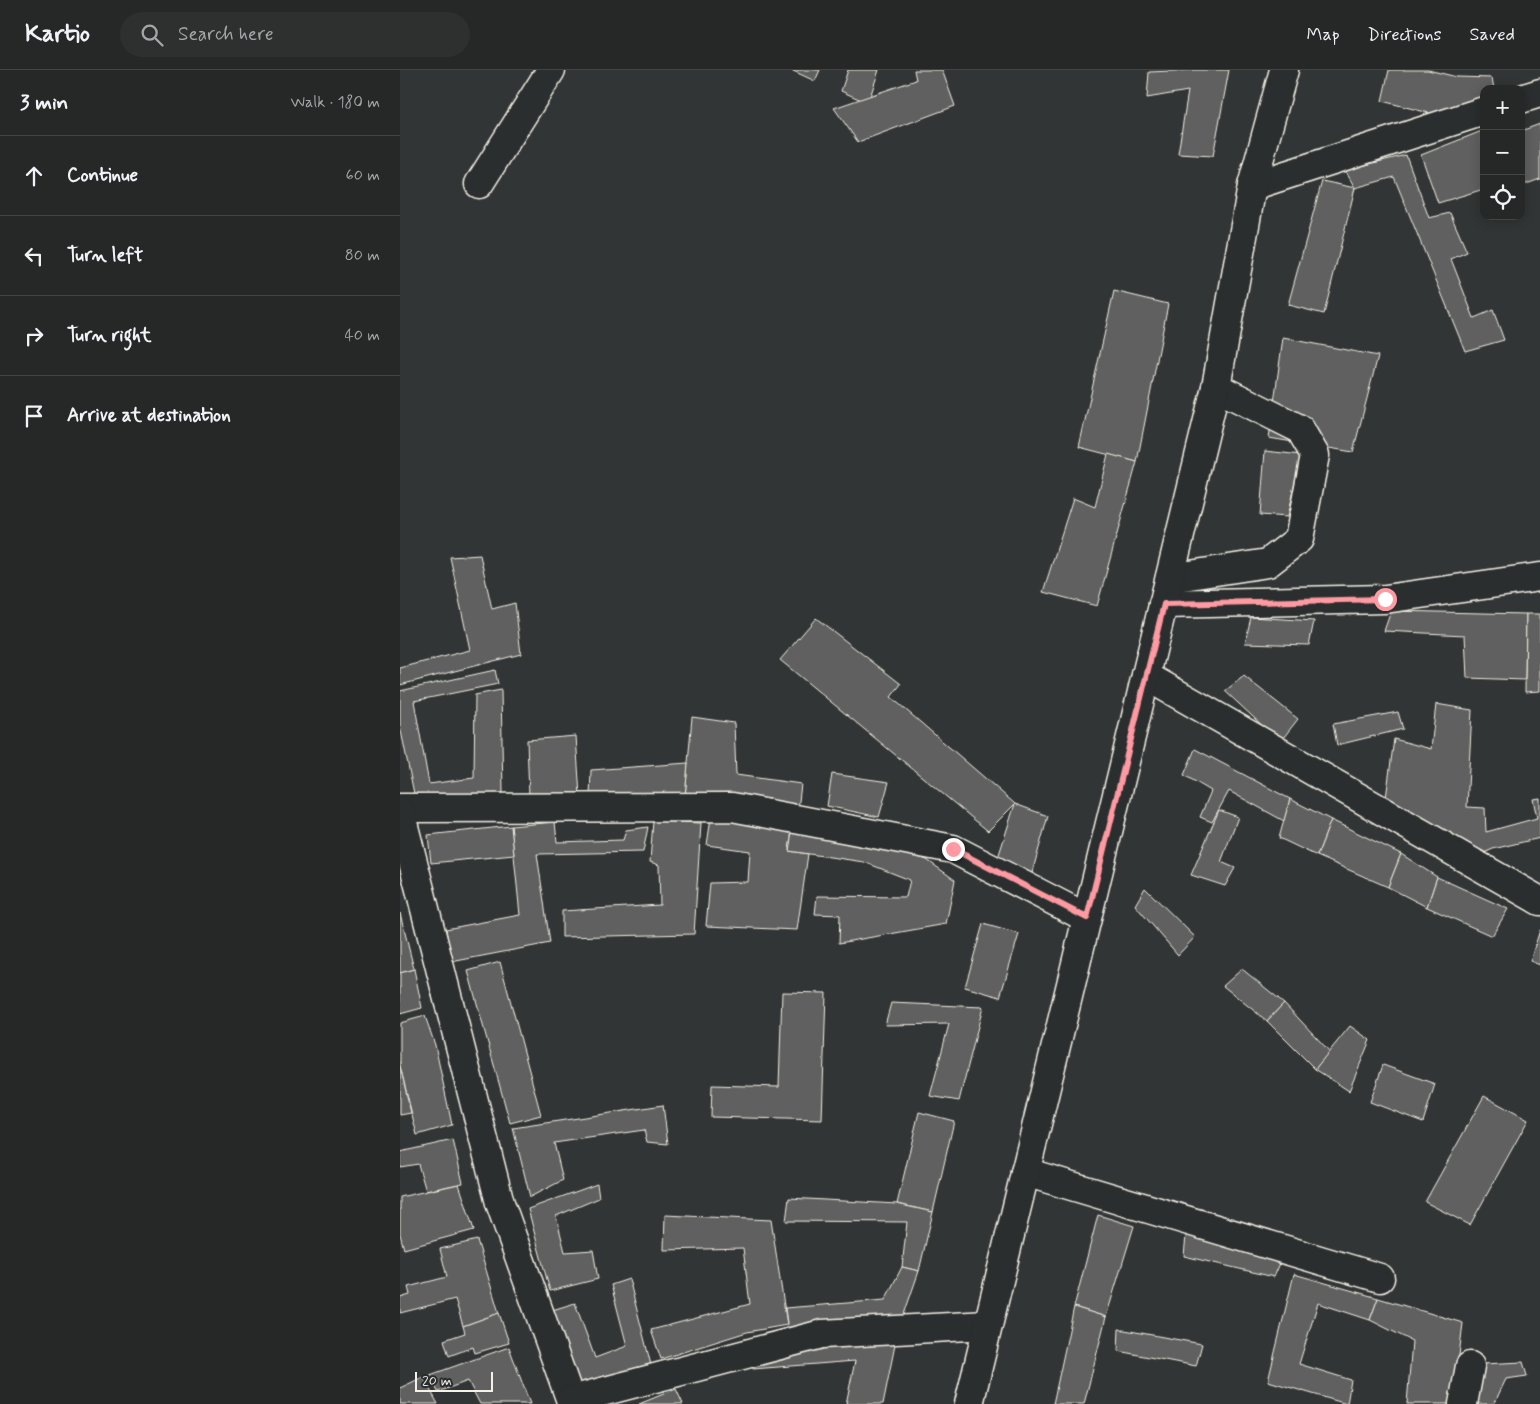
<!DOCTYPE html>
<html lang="en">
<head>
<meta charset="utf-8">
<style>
	:root { --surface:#262828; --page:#2e3030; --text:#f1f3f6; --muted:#a4a6a8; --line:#424445 }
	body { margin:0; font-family:Mynerve,sans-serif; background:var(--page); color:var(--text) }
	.controls { position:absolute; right:15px; top:15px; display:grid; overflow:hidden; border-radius:10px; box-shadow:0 2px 12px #0003 }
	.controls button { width:45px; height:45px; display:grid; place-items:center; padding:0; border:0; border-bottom:1px solid var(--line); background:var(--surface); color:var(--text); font:25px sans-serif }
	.scale { position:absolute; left:15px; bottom:12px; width:78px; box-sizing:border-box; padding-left:5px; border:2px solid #f4f1e8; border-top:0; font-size:14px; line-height:18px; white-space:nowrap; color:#f4f1e8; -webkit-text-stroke:4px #2a2d2e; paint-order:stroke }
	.stop { position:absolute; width:15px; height:15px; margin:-11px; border:4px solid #ff9aa2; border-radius:50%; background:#fff }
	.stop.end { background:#ff9aa2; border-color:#fff; box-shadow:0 1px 5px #0008 }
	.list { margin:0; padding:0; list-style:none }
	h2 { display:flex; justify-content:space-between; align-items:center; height:65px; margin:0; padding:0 20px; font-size:21px }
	h2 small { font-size:16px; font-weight:400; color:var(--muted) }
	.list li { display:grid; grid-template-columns:32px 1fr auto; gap:15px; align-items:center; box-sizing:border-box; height:80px; padding:0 20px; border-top:1px solid var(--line) }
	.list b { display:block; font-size:19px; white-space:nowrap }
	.list em { font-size:16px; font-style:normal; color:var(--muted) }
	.icon { flex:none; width:28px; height:28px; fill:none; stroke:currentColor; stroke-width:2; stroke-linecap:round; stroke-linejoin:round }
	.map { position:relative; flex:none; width:1140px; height:1334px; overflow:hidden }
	header { display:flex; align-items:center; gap:30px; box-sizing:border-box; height:70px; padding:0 25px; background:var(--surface); border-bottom:1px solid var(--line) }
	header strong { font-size:24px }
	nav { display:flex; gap:28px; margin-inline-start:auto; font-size:18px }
	.search { width:350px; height:45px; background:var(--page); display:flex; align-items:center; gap:12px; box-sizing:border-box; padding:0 18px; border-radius:28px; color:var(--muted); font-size:19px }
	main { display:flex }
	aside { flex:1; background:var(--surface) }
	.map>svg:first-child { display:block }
</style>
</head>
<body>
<header>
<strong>Kartio</strong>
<div class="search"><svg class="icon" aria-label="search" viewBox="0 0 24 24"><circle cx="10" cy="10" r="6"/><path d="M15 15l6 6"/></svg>Search here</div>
<nav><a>Map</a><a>Directions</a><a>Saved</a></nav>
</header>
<main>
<aside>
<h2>3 min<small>Walk · 180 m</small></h2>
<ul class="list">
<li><svg class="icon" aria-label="ahead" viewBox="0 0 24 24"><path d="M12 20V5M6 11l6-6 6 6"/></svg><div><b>Continue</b></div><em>60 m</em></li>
<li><svg class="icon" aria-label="left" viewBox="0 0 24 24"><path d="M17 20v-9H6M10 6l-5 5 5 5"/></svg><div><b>Turn left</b></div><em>80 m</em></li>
<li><svg class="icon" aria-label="right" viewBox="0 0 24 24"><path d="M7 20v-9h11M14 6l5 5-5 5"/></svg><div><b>Turn right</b></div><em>40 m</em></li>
<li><svg class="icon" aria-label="arrive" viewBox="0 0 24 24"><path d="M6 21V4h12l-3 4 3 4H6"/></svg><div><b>Arrive at destination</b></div></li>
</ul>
</aside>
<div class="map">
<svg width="1140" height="1334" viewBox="0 0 1140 1334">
	<rect width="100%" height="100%" fill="#323535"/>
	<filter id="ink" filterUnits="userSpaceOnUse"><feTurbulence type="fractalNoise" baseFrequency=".02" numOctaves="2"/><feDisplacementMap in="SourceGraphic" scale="10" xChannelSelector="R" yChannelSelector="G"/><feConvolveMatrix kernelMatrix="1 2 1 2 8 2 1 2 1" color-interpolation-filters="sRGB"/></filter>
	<g filter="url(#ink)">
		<g fill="#5f605f" stroke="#f4f1e8">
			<path d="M391 0H420L415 11Z"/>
			<path d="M448 0H479L468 33 441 21Z"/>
			<path d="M514 0H542L555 36 458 72 434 38 516 10Z"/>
			<path d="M795 0H829L813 86 778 84 788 21 747 28 749 2Z"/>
			<path d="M989 0H1028L1057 7 1092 8 1094 19H1084V30L1041 46 982 31Z"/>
			<path d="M1140 54V109L1121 116V61Z"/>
			<path d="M1082 61 1084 119 1038 133 1021 85Z"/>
			<path d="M1006 85 1029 148 1050 143 1067 182 1051 189 1074 248 1093 240 1104 270 1065 281 994 107 955 118 945 100Z"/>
			<path d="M922 111 955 118 924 244 888 235Z"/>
			<path d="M714 221 768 234 737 392 679 377Z"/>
			<path d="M883 268 978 286 953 382 869 368Z"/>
			<path d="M865 381 901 385 887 447 860 445Z"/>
			<path d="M708 384 737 392 697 536 643 522 673 428 695 437Z"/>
			<path d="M80 485 92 539 115 533 121 584 0 615V598L70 580 50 487Z"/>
			<path d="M991 541 1126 544 1125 610 1067 608 1065 565 984 561Z"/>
			<path d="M1126 544H1140V621L1125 622Z"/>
			<path d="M851 547 914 551 909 575 845 573Z"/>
			<path d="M416 548 501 614 491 627 615 734 588 761 380 590Z"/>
			<path d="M95 600 98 614 14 631 29 714 74 708 75 625 101 620 103 723 17 738 0 656V621Z"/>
			<path d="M844 606 898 649 880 672 825 621Z"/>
			<path d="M1036 634 1072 640 1067 737 1085 738 1086 762 1137 748 1133 729 1140 728V768L1093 779 1084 783V787L986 728 994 669 1031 679Z"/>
			<path d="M998 642 1003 659 937 675 933 654Z"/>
			<path d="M292 647 334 653 336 705 401 714 398 740 285 727Z"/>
			<path d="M176 666 180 726H129L127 670Z"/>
			<path d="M795 679 890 729 884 751 829 721 812 752 800 747 811 721 784 705Z"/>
			<path d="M288 693 285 727 190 728 191 700Z"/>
			<path d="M432 704 489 712 479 747 427 736Z"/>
			<path d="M890 729 931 750 917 786 879 768Z"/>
			<path d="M615 734 648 746 632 803 596 794Z"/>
			<path d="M819 740 838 747 821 792 835 798 825 816 791 805Z"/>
			<path d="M311 748 392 761 389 781 408 784 397 860 306 856 310 813 348 812 350 781 307 775Z"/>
			<path d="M931 750 1001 784 988 817 917 786Z"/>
			<path d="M253 751 301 753 294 864 162 867V841L260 835 259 795 250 792Z"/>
			<path d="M155 752 157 772 223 770 226 760 248 757 243 782 137 784 150 873 51 892 46 859 120 845 111 756Z"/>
			<path d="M111 756 114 785 31 793 28 765Z"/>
			<path d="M392 761 460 768 527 790 555 810 546 854 439 873 440 845 415 844 417 826 506 827 510 810 464 792 389 781Z"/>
			<path d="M1001 784 1037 807 1027 837 988 817Z"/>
			<path d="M1037 807 1108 839 1092 866 1027 837Z"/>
			<path d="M745 818 795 867 778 885 735 835Z"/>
			<path d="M0 843 14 899 0 903Z"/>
			<path d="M583 854 619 864 600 927 565 917Z"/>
			<path d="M1140 860V895L1130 891Z"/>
			<path d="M100 892 141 1045 110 1053 68 901Z"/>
			<path d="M14 899 22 938 0 944V903Z"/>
			<path d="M842 899 884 933 867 951 823 916Z"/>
			<path d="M382 922 426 923 422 1050 311 1047 312 1015 379 1017Z"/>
			<path d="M491 933 583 937 559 1031 530 1026 549 954 485 955Z"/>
			<path d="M884 933 930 982 915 999 867 951Z"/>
			<path d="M25 946 35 975 52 1055 17 1065 0 996V953Z"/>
			<path d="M950 956 970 970 949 1021 915 999Z"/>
			<path d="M983 995 1035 1014 1023 1052 970 1032Z"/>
			<path d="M0 996 11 1043 0 1045Z"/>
			<path d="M1084 1026 1128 1050 1070 1155 1025 1132Z"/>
			<path d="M263 1035 268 1074 247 1072 244 1060 154 1073 163 1110 130 1127 113 1058Z"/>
			<path d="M519 1042 554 1051 533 1142 497 1134Z"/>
			<path d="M53 1070 63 1113 26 1121 18 1094 0 1097V1082Z"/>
			<path d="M59 1114 74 1160 4 1179 0 1164V1127Z"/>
			<path d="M197 1114 199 1128 156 1146 165 1182 193 1180 198 1209 150 1221 128 1139Z"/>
			<path d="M389 1128 497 1134 533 1142 519 1201 502 1197 507 1152 386 1151Z"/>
			<path d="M265 1145 371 1150 387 1255 347 1262 261 1289 251 1260 350 1234 343 1178 264 1180Z"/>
			<path d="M698 1145 734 1156 706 1247 674 1237Z"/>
			<path d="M786 1165 881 1191 874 1207 784 1186Z"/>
			<path d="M77 1170 99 1243 63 1256 55 1229 0 1243V1228L10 1225 8 1217 47 1207 40 1179Z"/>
			<path d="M502 1197 519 1201 502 1250 388 1261 385 1238 485 1230Z"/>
			<path d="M894 1204 978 1228 970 1250 918 1233 899 1294 951 1310 947 1334 868 1311Z"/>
			<path d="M229 1209 251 1295 180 1319 149 1241 175 1233 195 1288 227 1276 211 1215Z"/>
			<path d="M978 1228 1063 1253 1053 1334H1007L1012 1271 970 1250Z"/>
			<path d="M674 1237 706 1247 684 1334H653Z"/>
			<path d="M99 1243 109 1273 75 1283 73 1277 49 1286 44 1270 65 1263 63 1256Z"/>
			<path d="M719 1259 802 1274 796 1296 718 1281Z"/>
			<path d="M459 1262 496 1270 483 1334H446L455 1291 353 1299 352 1286Z"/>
			<path d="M109 1277 130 1334H80L68 1311 38 1322 30 1305Z"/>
			<path d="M1123 1292 1127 1306 1106 1309 1094 1334H1077L1083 1294Z"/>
			<path d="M23 1307 38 1334H0V1318Z"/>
			<path d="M276 1319 283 1334H239Z"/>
		</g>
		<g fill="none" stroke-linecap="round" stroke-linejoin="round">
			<g stroke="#f4f1e8" stroke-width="31">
				<g id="minor">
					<path d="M1121 29 1140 23"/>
					<path d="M79 114 151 0"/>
					<path d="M852 116 1084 41"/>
					<path d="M770 508 868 493 899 469 915 385 900 359 816 317"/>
					<path d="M763 534 985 529 1140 507"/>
					<path d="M746 606 1140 831"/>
					<path d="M0 738 332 737 553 779 687 848"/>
					<path d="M0 741 100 1133 172 1334"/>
					<path d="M625 1102 980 1208"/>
					<path d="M171 1330 422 1264 588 1255"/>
					<path d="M1063 1334 1070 1296"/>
				</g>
			</g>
			<g stroke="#f4f1e8" stroke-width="31">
				<path id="major" d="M569 1334 816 317 852 116 884 0"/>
			</g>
			<use href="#minor" stroke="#2a2d2e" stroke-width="28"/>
			<use href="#major" stroke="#2a2d2e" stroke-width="28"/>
		</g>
	</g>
	<g fill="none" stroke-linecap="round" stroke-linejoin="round" filter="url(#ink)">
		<path stroke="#ff9aa2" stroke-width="6" d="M553 779 687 848 764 534 985 529"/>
	</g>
</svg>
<div class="controls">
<button>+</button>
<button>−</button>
<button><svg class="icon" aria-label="locate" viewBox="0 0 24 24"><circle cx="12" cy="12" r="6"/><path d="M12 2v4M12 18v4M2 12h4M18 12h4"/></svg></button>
</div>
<div class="scale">20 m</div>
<div class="stop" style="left:985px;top:529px"></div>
<div class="stop end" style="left:553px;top:779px"></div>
</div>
</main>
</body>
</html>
